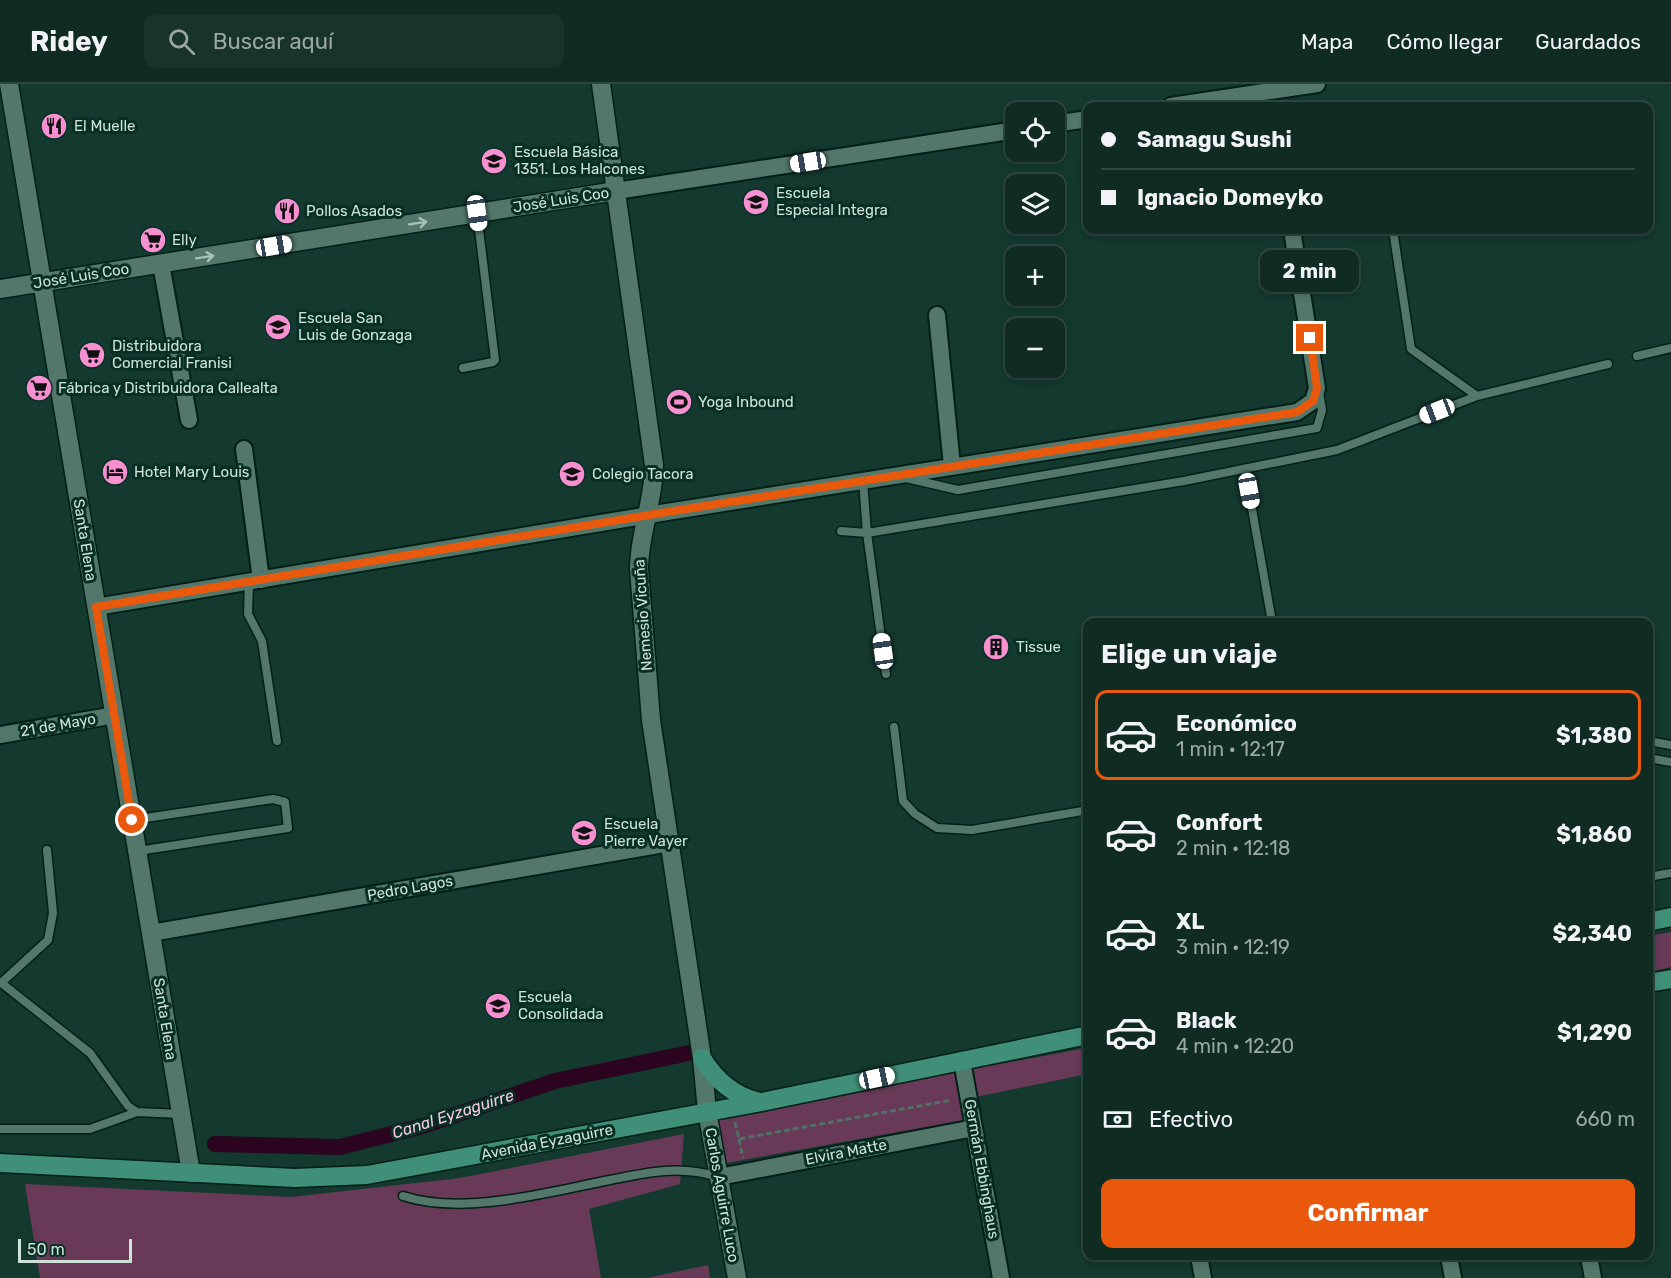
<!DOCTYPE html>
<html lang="es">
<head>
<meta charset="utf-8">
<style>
  body { margin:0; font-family:Rubik,sans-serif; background:#18332a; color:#f1f3f6; height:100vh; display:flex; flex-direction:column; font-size:22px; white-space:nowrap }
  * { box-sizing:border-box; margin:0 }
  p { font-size:20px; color:#9ba7a5 }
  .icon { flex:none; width:33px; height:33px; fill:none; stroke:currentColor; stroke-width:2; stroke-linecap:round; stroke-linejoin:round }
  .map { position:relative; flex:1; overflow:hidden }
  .details { position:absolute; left:1083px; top:534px; width:570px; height:642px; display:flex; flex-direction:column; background:#0f2b22; border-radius:12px; box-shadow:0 3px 9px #0003,0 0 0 2px #2f4740 }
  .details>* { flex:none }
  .guide { position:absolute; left:1083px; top:18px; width:570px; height:132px; border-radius:12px; box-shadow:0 3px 9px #0003,0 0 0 2px #2f4740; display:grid; align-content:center; height:132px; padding:0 18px; background:#0f2b22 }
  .fabs { position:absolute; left:1005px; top:18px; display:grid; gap:12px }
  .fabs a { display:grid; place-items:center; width:60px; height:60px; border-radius:12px; background:#0f2b22; box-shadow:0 3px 9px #0003,0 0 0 2px #2f4740; font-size:30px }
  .scale { position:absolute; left:18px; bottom:15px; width:114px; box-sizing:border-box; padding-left:6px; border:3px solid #cee2da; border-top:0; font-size:16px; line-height:21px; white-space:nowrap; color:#cee2da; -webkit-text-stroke:4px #082f24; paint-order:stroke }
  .end { position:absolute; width:27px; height:27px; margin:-14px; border:8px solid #ea580c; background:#fff; box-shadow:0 0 0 3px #fff }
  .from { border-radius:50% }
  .bubble { position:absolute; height:42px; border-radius:12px; background:#0f2b22; box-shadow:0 3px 9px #0003,0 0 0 2px #2f4740; font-size:20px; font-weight:700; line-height:42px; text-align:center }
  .car { position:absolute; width:18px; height:36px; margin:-18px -9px; border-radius:8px; box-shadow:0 0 4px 2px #0007; background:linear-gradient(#fff 24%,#345 0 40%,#fff 0 76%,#345 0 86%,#fff 0) }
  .guide b { display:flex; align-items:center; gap:21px; height:57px; font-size:22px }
  .guide b+b { border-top:2px solid #2f4740 }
  .guide i { width:15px; height:15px; background:#f1f3f6 }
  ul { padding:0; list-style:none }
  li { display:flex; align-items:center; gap:18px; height:90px; margin:0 12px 9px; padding:0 6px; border:3px solid transparent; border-radius:12px }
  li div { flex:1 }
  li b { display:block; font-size:22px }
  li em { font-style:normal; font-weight:700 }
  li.selected { border-color:#ea580c }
  li>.icon { width:54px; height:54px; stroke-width:1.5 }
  h2 { padding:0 18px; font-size:27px; line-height:72px }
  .pay { display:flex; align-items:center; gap:15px; height:66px; padding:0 18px; font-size:22px }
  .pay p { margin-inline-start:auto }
  .action { display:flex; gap:12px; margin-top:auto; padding:12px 18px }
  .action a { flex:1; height:69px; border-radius:12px; background:#ea580c; color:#fff; font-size:24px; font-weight:700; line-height:69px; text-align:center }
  header { display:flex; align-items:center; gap:36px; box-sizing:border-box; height:84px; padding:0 30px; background:#0f2b22; border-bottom:2px solid #2f4740 }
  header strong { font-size:28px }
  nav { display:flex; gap:33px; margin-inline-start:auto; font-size:21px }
  .search { width:420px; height:54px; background:#18332a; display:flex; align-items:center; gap:15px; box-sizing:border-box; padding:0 21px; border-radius:12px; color:#9ba7a5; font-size:22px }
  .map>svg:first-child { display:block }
  .green { fill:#683a57 }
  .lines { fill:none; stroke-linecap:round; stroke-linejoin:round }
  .canal { stroke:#2b041f; stroke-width:16 }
  .lane-casing { stroke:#031f17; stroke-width:11 }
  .street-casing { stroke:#031f17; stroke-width:20 }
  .secondary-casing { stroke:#031f17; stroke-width:21 }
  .primary-casing { stroke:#031f17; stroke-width:21 }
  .path { stroke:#517167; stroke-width:3; stroke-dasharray:6 3; stroke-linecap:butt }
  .lane { stroke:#53786b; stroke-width:8 }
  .street { stroke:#53786b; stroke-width:16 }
  .secondary { stroke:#53786b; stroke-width:18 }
  .primary { stroke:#408f78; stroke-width:18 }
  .oneway { stroke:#a9c2b9 }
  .route { stroke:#ea580c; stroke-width:8 }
  .labels { text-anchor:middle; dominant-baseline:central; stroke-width:6; stroke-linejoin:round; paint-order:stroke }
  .poi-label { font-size:15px; fill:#cee2da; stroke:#082f24; text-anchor:start }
  .street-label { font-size:15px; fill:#cee2da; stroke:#082f24 }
  .water-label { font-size:16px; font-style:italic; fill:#f7c9e4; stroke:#082f24 }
</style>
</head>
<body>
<header>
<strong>Ridey</strong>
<div class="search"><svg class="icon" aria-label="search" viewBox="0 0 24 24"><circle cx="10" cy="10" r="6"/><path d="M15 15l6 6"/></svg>Buscar aquí</div>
<nav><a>Mapa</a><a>Cómo llegar</a><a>Guardados</a></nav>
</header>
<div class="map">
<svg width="1671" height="1194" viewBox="0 0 1671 1194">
  <rect width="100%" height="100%" fill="#14392e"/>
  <!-- green -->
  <path class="green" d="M1671,848V883L1649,888V852Z
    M1087,964V990L961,1016L965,1036L726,1079L718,1032Z
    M684,1050L680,1100L589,1125L601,1194H40L25,1100L291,1113L460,1094Z
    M708,1181L710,1194H647Z"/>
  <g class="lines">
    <!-- canal -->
    <path class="canal" d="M215,1060L340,1063L423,1042L555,997L689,969"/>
    <defs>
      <path id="lane" d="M1393,146L1411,265L1477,312
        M1637,272L1671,264
        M463,284L493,278L495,276L477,129
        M1245,385L1272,538
        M906,394L958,406L1317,344L1322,326L1319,308
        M863,397L867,449L886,590
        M841,447L867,449L1184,397L1337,366L1477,312L1608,280
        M249,498L248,530L262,557L277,657
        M894,643L903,717L915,730L937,744L972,746L1088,726
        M1648,657L1671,661
        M1648,674L1671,678
        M132,736L273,715L285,718L288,744L138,767
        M1648,793L1671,789
        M0,898L90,969L128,1022L137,1028L181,1030
        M2,898L48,856L53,829L47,766
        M0,1045H90L137,1028
        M403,1112C464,1132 548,1108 610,1096C648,1088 681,1081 718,1093"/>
      <path id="street" d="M1171,22L1317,0
        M1054,40L1088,35
        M616,107L1016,46
        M161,180L189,336
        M937,231L952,382
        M244,365L261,496
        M96,523L667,428L1297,328L1313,317L1317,304L1292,146
        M0,651L115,631
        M151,849L670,759
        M962,977L1001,1194
        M719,1093L974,1044
        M1199,1172L1203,1194
        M1449,1172L1453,1194
        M1589,1172L1593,1194"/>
      <path id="secondary" d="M9,0L191,1089
        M601,0L654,381C654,417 639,450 639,485L651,636L702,974L707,1027L737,1194
        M0,205L616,107"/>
      <path id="primary" d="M1648,838L1671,833
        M1648,899L1671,895
        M702,974C716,996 733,1012 760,1018
        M0,1079L295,1094L367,1091L762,1018L1088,951"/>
    </defs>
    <!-- lane casing -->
    <use href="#lane" class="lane-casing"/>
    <!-- street casing -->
    <use href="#street" class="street-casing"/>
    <!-- secondary casing -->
    <use href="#secondary" class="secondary-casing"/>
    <!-- primary casing -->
    <use href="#primary" class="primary-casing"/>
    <!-- path -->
    <path class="path" d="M735,1038L739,1055L952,1016
      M739,1055L743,1074"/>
    <!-- lane -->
    <use href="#lane" class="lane"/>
    <!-- street -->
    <use href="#street" class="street"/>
    <!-- secondary -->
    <use href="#secondary" class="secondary"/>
    <!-- primary -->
    <use href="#primary" class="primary"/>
  </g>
  <!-- one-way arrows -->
  <defs><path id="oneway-shaft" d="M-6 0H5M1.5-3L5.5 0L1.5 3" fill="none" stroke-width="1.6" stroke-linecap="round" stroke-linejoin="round" transform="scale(1.5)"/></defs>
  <g class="oneway">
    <use href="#oneway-shaft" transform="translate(418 139) rotate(-9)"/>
    <use href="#oneway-shaft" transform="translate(205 173) rotate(-9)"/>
  </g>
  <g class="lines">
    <!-- route -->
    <path class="route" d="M132,736L96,523L667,428L1297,328L1313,317L1317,304L1310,254"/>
  </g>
  <!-- icons -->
  <defs>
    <symbol id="restaurant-disc" viewBox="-11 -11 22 22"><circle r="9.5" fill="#f690d0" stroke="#082f24"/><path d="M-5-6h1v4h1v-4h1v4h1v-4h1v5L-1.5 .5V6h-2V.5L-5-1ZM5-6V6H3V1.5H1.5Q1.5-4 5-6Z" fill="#111"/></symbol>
    <symbol id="school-disc" viewBox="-11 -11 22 22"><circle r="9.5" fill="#f690d0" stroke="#082f24"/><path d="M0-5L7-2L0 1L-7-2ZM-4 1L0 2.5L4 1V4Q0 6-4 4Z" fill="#111"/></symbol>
    <symbol id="supermarket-disc" viewBox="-11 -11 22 22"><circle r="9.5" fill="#f690d0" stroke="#082f24"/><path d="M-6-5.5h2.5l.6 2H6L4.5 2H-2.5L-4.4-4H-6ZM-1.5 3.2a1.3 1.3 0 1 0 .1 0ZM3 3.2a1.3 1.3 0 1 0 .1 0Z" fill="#111"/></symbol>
    <symbol id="stadium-disc" viewBox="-11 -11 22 22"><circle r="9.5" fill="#f690d0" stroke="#082f24"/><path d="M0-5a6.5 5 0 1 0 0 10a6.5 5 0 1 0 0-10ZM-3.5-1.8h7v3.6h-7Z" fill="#111"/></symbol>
    <symbol id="hotel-disc" viewBox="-11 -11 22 22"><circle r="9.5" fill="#f690d0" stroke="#082f24"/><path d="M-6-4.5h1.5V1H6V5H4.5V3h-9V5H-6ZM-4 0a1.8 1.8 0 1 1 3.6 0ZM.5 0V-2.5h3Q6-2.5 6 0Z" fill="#111"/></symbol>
    <symbol id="building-disc" viewBox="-11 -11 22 22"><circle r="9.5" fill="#f690d0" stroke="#082f24"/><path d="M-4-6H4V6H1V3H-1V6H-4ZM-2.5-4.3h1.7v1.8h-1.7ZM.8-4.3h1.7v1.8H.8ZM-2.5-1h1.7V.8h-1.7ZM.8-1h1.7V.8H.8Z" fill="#111"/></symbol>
  </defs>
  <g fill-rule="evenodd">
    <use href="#restaurant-disc" x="39" y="27" width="30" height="30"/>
    <use href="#school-disc" x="479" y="62" width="30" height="30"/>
    <use href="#school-disc" x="741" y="103" width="30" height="30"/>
    <use href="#restaurant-disc" x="272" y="112" width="30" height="30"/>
    <use href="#supermarket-disc" x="138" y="141" width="30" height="30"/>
    <use href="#school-disc" x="263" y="228" width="30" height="30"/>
    <use href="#supermarket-disc" x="77" y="256" width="30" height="30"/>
    <use href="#supermarket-disc" x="24" y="289" width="30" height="30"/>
    <use href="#stadium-disc" x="664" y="303" width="30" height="30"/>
    <use href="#hotel-disc" x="100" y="373" width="30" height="30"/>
    <use href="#school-disc" x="557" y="375" width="30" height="30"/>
    <use href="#building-disc" x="981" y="548" width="30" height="30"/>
    <use href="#school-disc" x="569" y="734" width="30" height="30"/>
    <use href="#school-disc" x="483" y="907" width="30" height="30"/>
  </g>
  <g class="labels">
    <!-- poi labels -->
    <g class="poi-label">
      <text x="74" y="42">El Muelle</text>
      <text x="514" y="68">Escuela Básica<tspan x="514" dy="17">1351. Los Halcones</tspan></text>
      <text x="776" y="109">Escuela<tspan x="776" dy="17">Especial Integra</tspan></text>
      <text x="306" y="127">Pollos Asados</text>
      <text x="172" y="156">Elly</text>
      <text x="298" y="234">Escuela San<tspan x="298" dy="17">Luis de Gonzaga</tspan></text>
      <text x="112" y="262">Distribuidora<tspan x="112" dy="17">Comercial Franisi</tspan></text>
      <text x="58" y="304">Fábrica y Distribuidora Callealta</text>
      <text x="698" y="318">Yoga Inbound</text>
      <text x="134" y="388">Hotel Mary Louis</text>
      <text x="592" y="390">Colegio Tacora</text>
      <text x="1016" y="563">Tissue</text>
      <text x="604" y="740">Escuela<tspan x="604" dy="17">Pierre Vayer</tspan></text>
      <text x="518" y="913">Escuela<tspan x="518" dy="17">Consolidada</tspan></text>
    </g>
    <!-- street labels -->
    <g class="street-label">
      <text transform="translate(561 116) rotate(-9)">José Luis Coo</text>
      <text transform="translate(81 192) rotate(-9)">José Luis Coo</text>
      <text transform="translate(85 456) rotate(81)">Santa Elena</text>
      <text transform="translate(643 531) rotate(-94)">Nemesio Vicuña</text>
      <text transform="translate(58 641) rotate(-10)">21 de Mayo</text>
      <text transform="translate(410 804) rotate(-10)">Pedro Lagos</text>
      <text transform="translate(165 935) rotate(81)">Santa Elena</text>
      <text transform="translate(547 1058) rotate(-11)">Avenida Eyzaguirre</text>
      <text transform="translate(846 1068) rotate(-11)">Elvira Matte</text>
      <text transform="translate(982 1085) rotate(80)">Germán Ebbinghaus</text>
      <text transform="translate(722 1111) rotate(80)">Carlos Aguirre Luco</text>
    </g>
    <!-- water labels -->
    <g class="water-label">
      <text transform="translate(453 1030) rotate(-18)">Canal Eyzaguirre</text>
    </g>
  </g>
</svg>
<div class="fabs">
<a><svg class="icon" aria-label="locate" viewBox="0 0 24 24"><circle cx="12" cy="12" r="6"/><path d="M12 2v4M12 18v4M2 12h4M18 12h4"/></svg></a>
<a><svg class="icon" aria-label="layers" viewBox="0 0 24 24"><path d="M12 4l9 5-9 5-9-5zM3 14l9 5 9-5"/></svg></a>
<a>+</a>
<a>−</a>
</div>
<div class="scale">50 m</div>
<i class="end from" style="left:132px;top:736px"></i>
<i class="end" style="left:1310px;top:254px"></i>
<div class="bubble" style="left:1260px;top:166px;width:99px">2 min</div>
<i class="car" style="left:808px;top:78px;rotate:261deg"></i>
<i class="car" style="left:477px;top:129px;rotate:172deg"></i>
<i class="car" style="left:274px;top:162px;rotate:81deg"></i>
<i class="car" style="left:1437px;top:327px;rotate:249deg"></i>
<i class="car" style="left:1249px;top:407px;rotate:170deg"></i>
<i class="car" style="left:883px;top:567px;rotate:352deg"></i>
<i class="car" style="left:877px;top:994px;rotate:78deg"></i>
<div class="guide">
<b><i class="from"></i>Samagu Sushi</b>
<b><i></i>Ignacio Domeyko</b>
</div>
<section class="details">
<h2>Elige un viaje</h2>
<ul>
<li class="selected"><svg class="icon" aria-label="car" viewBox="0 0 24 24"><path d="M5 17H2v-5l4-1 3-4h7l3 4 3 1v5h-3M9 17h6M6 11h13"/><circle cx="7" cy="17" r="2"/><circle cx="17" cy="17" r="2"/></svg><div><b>Económico</b><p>1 min · 12:17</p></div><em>$1,380</em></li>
<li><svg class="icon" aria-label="car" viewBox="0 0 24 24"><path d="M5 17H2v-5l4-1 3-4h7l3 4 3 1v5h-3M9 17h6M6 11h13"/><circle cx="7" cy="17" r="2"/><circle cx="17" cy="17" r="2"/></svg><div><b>Confort</b><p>2 min · 12:18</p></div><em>$1,860</em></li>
<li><svg class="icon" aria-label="car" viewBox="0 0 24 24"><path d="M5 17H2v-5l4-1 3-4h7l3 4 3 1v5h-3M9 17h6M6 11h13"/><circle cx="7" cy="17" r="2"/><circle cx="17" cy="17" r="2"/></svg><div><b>XL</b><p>3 min · 12:19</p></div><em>$2,340</em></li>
<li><svg class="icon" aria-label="car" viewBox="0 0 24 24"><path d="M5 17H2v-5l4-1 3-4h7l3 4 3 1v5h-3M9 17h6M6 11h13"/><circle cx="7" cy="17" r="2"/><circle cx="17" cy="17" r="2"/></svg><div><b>Black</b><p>4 min · 12:20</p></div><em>$1,290</em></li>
</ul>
<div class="pay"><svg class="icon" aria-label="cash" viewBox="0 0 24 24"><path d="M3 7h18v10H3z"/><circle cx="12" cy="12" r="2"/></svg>Efectivo<p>660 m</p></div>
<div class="action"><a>Confirmar</a></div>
</section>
</div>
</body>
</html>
